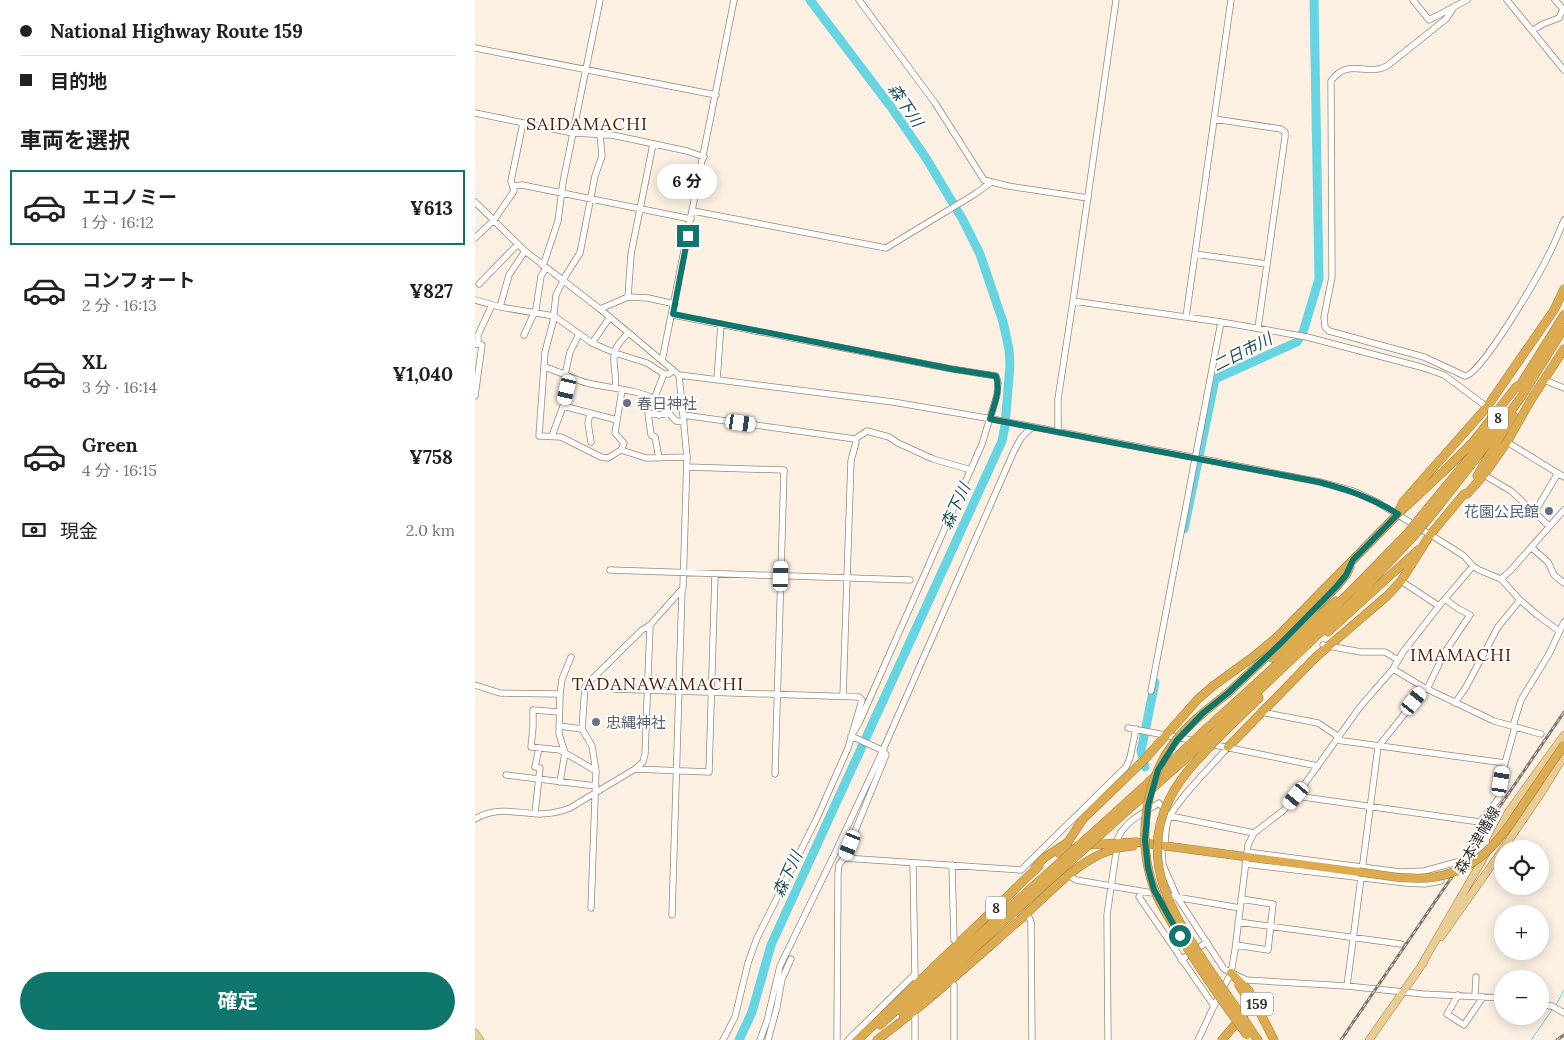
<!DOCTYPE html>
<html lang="ja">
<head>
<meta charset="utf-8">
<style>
  body { margin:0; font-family:Lora,"Noto Sans JP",serif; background:#f6f6f6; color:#202124; height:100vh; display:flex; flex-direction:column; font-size:19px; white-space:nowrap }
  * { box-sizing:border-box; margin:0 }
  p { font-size:16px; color:#757577 }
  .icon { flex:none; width:28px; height:28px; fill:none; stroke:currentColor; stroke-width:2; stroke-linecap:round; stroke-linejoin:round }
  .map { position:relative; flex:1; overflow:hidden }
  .panel { display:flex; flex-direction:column; background:#fff; width:475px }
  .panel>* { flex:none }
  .hud { display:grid; align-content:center; height:110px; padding:0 20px; background:#fff }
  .buttons { position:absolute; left:1019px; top:840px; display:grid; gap:10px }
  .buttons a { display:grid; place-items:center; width:55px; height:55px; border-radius:50%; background:#fff; box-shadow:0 2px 12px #0003; font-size:25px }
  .end { position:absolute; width:22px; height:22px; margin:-11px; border:6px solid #0f766e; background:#fff; box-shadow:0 0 0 2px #fff }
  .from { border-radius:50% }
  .bubble { position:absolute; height:35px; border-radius:18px; background:#fff; box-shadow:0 2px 12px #0003; font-size:16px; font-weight:700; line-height:35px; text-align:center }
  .car { position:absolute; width:15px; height:30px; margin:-15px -8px; border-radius:6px; box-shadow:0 0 4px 1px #0007; background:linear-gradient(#fff 24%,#345 0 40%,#fff 0 76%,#345 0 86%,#fff 0) }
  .hud b { display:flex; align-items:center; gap:18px; height:48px; font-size:19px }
  .hud b+b { border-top:1px solid #e0e0e0 }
  .hud i { width:12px; height:12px; background:#202124 }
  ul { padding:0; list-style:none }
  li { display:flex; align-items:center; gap:15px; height:75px; margin:0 10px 8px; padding:0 10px; border:2px solid transparent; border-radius:0px }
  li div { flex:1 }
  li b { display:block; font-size:19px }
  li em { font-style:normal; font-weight:700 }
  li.current { border-color:#0f766e }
  li>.icon { width:45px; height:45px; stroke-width:1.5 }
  h2 { padding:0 20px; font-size:22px; line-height:60px }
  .pay { display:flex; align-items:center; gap:12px; height:55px; padding:0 20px; font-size:19px }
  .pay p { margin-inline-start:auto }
  .primary-button { display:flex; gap:10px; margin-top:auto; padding:10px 20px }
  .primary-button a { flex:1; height:58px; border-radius:30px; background:#0f766e; color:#fff; font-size:20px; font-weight:700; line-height:58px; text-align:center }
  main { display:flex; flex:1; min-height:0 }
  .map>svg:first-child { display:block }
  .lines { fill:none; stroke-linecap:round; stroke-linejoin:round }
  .stream { stroke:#67d4e1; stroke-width:1 }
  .river { stroke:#67d4e1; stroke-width:9 }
  .minor-casing { stroke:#9b8876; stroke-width:7 }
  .major-casing { stroke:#a38042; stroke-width:8 }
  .highway-casing { stroke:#a38042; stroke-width:9 }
  .minor { stroke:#fff; stroke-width:5.5 }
  .major { stroke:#eacc95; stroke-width:7 }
  .highway { stroke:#dcaa4f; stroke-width:8 }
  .rail-casing { stroke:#7c7269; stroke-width:3 }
  .rail { stroke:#fff; stroke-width:1; stroke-dasharray:4; stroke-linecap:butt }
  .highway-bridge-casing { stroke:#a38042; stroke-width:9; stroke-linecap:butt }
  .highway-bridge { stroke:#dcaa4f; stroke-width:8 }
  .route { stroke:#0f766e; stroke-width:6 }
  .worship-dot { fill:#6b7280; stroke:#fff; stroke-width:2 }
  .service-dot { fill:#5c6f8a; stroke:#fff; stroke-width:2 }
  .labels { text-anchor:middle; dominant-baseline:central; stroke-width:4; stroke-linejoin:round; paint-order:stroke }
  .shield { fill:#fff; stroke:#75706a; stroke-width:1 }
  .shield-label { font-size:14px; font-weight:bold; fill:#3a322a }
  .worship-label { font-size:15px; fill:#5b616d; stroke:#fff; text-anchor:start }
  .service-label { font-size:15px; fill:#4e5e75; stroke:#fff; text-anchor:end }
  .street-label { font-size:15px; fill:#3a322a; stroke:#fff }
  .water-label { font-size:16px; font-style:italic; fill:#1e4f54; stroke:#fff }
  .quarter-label { font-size:18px; letter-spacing:1px; fill:#591901; stroke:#fff }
</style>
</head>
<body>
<main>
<section class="panel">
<div class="hud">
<b><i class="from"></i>National Highway Route 159</b>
<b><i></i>目的地</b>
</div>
<h2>車両を選択</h2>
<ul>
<li class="current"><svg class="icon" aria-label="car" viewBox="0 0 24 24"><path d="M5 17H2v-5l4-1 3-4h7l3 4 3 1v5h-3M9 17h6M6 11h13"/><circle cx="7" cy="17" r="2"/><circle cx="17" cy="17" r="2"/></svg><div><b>エコノミー</b><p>1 分 · 16:12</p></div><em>¥613</em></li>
<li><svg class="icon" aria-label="car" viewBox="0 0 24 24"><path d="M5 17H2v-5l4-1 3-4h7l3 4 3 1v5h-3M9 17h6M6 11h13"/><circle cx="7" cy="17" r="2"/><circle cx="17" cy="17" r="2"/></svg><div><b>コンフォート</b><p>2 分 · 16:13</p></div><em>¥827</em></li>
<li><svg class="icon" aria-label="car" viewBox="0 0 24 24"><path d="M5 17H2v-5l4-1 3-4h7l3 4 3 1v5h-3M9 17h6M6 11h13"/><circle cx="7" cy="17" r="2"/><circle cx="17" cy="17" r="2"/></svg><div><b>XL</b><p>3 分 · 16:14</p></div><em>¥1,040</em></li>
<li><svg class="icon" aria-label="car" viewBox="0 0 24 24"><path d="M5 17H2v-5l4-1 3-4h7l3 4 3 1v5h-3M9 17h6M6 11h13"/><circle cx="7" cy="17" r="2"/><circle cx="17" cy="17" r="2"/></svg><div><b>Green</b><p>4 分 · 16:15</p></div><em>¥758</em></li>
</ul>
<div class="pay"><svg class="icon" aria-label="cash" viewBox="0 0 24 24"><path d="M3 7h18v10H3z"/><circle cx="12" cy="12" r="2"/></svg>現金<p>2.0 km</p></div>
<div class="primary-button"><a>確定</a></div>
</section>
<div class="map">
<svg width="1089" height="1040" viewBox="0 0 1089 1040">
  <rect width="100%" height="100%" fill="#fcf0e3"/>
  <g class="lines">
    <!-- stream -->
    <path class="stream" d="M1081,1005L1089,990
      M1056,1040L1077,1010"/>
    <!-- river -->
    <path class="river" d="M709,529L740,379L822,342L828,332L844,279L839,0
      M670,767L666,751L680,682
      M264,1040L277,1012L296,945L527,441L530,426L533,389L535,365L534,349L528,322L505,254L488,220L451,158L416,107L335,0"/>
    <defs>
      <path id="minor" d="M384,0L460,103L509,180L533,186L613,198
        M938,0L954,20L992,0
        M1032,0L1089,70
        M1080,0L1089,10
        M980,6L971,19L912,66C892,77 873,57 856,81L857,277L849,317L850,327L854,331L949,357L990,376C1006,375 1064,275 1073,256C1079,245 1084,232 1089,220
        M1058,30L1068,24L1084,18L1088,9
        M0,48L241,95
        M0,113L98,133L137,135L212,151L229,157
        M739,119L806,129L810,132V137L783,328
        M125,135L127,156L120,176L105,253L91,275L81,295L78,322L70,352L64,436L86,437L126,457L133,458L146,450
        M39,186L47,185L216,219
        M0,202L50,251L125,309L204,375L418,402L517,419L727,459L845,482L878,491L902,502L972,545L989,556L998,566L1004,570L1026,579L1045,600L1061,614L1084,631
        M218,211L411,248L500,194L515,183
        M0,238L19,220L39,191L36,181L48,123
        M720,254L792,264
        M68,266L83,221L88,182L125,0
        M4,284L43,244
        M153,297L156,254L178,144
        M0,300L25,307L79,316L117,343L140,353L172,363L189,374H194L198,370
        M598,301L746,322L832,337L946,367L969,375L1012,407
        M25,307L34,275L50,251
        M125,309L153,297L173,298L200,304
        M198,315L477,369L521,376L523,382L522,395L507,444L384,723L376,736
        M711,317L756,0
        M49,335L61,309L66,276L71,268
        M117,343L135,317
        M0,344L7,345L0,396
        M3,344V335L17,305
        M187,361L259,0
        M69,367C84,371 97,379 112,383C132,388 162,389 179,399C188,404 194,414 201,421L209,422
        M90,375L95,352L104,334
        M242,380L246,324
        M1069,380L1089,388
        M140,388C143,374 134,358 143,345C145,341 150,337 153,333
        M147,390L140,433L149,443L146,450L171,458L212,457
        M179,399L189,374
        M88,406L142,420
        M115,413L113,423L116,442
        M208,415L380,439L392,431L414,437L423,443L458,459L496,470
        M583,432V399L598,301L641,0
        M77,436L90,401L95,378
        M1032,442L1089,477
        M184,458L180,437L176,435L173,413L184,415L194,413
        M212,467L309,470L300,774
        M1009,475L1036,491L1074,526
        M1058,512L1061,510L1083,473
        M1057,548L1073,562L1079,575L1089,583
        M135,570L435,580
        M1026,579L1036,570L1089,510
        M926,581L964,606
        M848,645L886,652H910L923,660
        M918,669L950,688L1019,721L1066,734
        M0,685L25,693L85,694
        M139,689L384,697L387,700L373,748L342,818L282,938L273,963L260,1017L248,1040
        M952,689L970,652L995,615L982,608L970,599
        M676,691L746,322
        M368,696L376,461L381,442L380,439
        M980,703L991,687L1023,627L1045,600
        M786,711L791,713L843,723L864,737
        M84,712L58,710V727L56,747L85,750L121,771
        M84,726L107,729
        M1038,726L1046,700L1074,654L1089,622
        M653,728L721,741
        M861,740L1030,763
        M735,744L843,766
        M160,769L234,772L240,574
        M31,775L121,786
        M85,782L90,753L84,734L85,694L87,679L96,657
        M821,796L1005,822L1024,798L1030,763L1040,727
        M60,813L65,768L60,767L64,748
        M0,819C21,806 41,813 64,814C75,814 85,812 95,808L160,769L168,762L170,754L175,625L208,588L212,457L204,375
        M643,838C650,821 670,812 684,803L695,816L779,833
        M690,847C690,837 690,825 695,816C707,794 736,767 753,747
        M687,852L688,865L702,897L749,969L771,980L872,986L948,994L1028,998
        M772,852L925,872L949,871L982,862
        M369,858L546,870L651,767L655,758L661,729
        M438,863L440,978L443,981
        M770,864L931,883L950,884L966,881
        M477,865L479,940
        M593,875L601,880L765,908
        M666,892L664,897L739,1006
        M116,908L121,771L117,746L107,729L110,686L167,630L175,625
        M552,913L556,922L557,1040
        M197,915L207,590
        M763,922L926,944
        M761,945L793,950L798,904L766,899
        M706,960L732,942
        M479,985V1040
        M872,986L903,747L950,688
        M983,995L972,1014L989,1025L1008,997
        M1000,996L1001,977
        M1065,1005L1077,1006L1089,1013
        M436,1014L440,1015V1040
        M285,1040L292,1021L305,966L360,853L408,750L539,451L546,438L557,427
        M293,1040L302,1007L307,979L316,959
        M362,1040L363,873L364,865L369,858L411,755L409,751L376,736
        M373,1040L440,974
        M633,1040L632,915L641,853
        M723,1040L739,1006L756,973L760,950L773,845L779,833L809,810L821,796L885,707L918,669L928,652L964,606L998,566"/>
      <path id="major" d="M1018,841L1034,811L1089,735
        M1028,849L1067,792L1089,756
        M966,937L1028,849
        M947,964L1012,852
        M0,1033L5,1040
        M894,1040L949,962"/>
      <path id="highway" d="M1044,387L1089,315
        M1002,476L1038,415
        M923,513L928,502L1012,407L1079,310L1089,289
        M948,514L995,457L1019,423
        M955,517L1003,456L1047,396L1089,328
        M853,632L943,550
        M797,658L861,601
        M753,693L805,644L861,587L871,575L875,567
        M731,729L818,650L931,535
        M740,732L874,605L937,538
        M746,735L784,698
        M753,747L841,657L912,596L926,581L955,535L989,494H992L1009,475L1032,442L1056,400L1089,349
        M631,821L708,751
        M635,826L717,753
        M584,853L612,845L661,842L884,872
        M560,868L569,858L593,842L608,819L670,759L723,699L738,686L778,657L803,636L923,514L969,471L997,443L1041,387L1046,384
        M756,973L774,991L799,1040
        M428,1014L528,922
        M405,1025L524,917
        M778,1033L783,1040
        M383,1040L564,866
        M402,1040C453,1002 500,959 548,917C570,897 591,873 618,858C630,851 644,847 658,846
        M747,1040L771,1012V996L764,985"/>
    </defs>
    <!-- minor casing -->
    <use href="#minor" class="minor-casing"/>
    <!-- major casing -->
    <use href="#major" class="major-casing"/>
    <!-- highway casing -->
    <use href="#highway" class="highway-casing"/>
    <!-- minor -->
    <use href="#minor" class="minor"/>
    <!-- major -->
    <use href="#major" class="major"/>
    <!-- highway -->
    <use href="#highway" class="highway"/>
    <defs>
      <path id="rail" d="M866,1040L1089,712
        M1082,1040L1089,1035"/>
    </defs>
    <!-- rail casing -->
    <use href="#rail" class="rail-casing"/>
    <!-- rail -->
    <use href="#rail" class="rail"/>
    <defs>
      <path id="highway-bridge" d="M931,535L948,514
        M937,538L955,517
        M753,693C735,707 717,721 702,739C669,778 661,843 680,891C685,905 694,918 702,931C723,967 747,1001 772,1035
        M746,735C727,755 706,775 694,800C663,862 699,916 732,966C747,988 763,1010 778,1033
        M708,751L731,729
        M717,753L740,732
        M884,872C908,875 935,881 960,877C1006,869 1026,838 1050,802C1063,783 1076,764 1089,745
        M524,917L631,821
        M528,922L635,826"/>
    </defs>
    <!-- highway-bridge casing -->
    <use href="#highway-bridge" class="highway-bridge-casing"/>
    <!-- highway-bridge -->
    <use href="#highway-bridge" class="highway-bridge"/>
  </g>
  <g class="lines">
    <!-- route -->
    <path class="route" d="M213,236L198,314L477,369L521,376C526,390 519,405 515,419L844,482C874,490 897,498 923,514L878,560L871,575L861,587L805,644L753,693L728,713L702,740L683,770L673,806L670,840L673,868L679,890L705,936"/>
  </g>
  <!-- markers -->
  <g class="worship-dot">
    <circle cx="152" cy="403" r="5"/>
    <circle cx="121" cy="722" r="5"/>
  </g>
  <circle class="service-dot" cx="1074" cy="511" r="5"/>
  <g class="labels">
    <!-- shield labels -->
    <g class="shield">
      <rect x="1013" y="406.5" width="20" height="23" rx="4"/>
      <rect x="511" y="896.5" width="20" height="23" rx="4"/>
      <rect x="766" y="992.5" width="32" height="23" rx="4"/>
    </g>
    <g class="shield-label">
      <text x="1023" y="418">8</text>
      <text x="521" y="908">8</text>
      <text x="782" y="1004">159</text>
    </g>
    <!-- worship labels -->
    <g class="worship-label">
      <text x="162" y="403">春日神社</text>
      <text x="131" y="722">忠縄神社</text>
    </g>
    <!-- service labels -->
    <g class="service-label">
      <text x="1064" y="511">花園公民館</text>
    </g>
    <!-- street labels -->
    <g class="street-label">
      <text transform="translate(1002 840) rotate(-60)">森本津幡線</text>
    </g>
    <!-- water labels -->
    <g class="water-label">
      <text transform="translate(431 105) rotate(56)">森下川</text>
      <text transform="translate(767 352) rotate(-27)">二日市川</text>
      <text transform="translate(480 506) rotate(-65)">森下川</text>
      <text transform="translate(312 874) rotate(-65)">森下川</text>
    </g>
    <!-- quarter labels -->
    <g class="quarter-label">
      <text x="112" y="123">SAIDAMACHI</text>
      <text x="986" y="654">IMAMACHI</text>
      <text x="183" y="683">TADANAWAMACHI</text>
    </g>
  </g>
</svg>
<div class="buttons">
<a><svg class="icon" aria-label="locate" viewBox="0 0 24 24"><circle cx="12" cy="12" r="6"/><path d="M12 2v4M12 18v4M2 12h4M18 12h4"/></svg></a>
<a>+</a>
<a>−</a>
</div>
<i class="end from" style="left:705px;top:936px"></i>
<i class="end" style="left:213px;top:236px"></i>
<div class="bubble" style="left:182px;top:164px;width:60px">6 分</div>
<i class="car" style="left:92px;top:390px;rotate:193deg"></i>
<i class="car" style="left:266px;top:423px;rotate:98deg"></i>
<i class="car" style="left:306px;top:576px;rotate:2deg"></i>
<i class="car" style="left:939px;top:701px;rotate:39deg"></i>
<i class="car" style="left:1026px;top:781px;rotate:10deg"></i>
<i class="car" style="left:821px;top:796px;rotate:220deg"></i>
<i class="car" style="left:375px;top:845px;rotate:202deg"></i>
</div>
</main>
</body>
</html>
